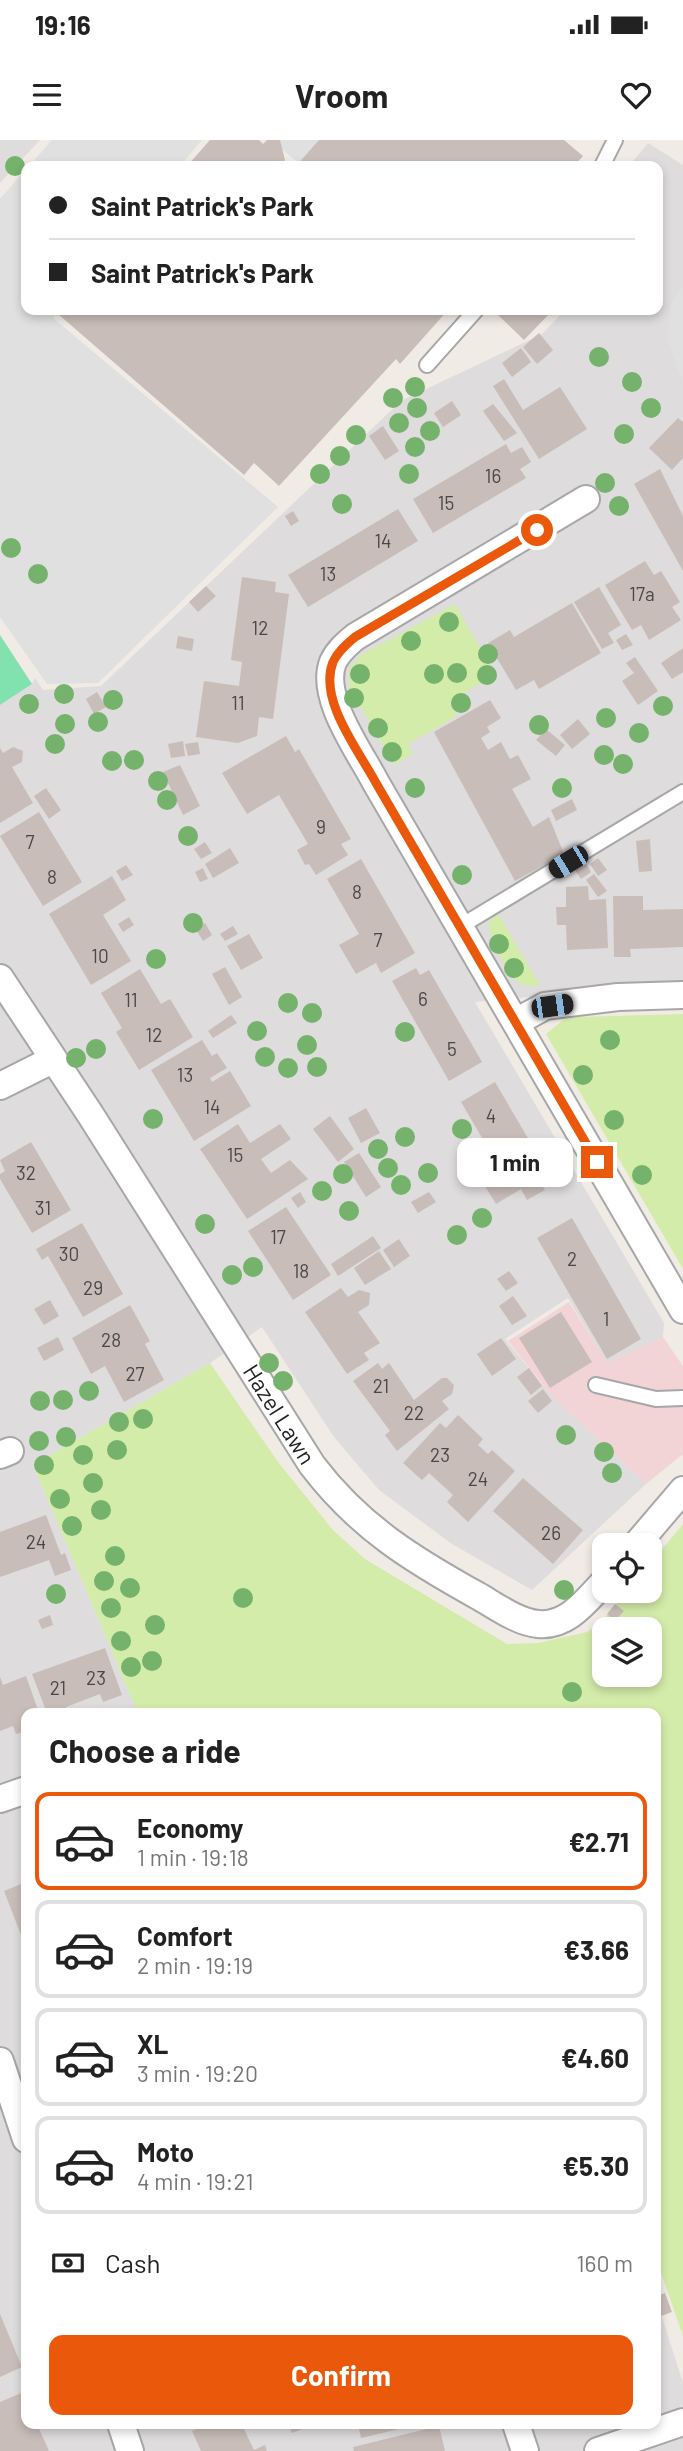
<!DOCTYPE html>
<html lang="en">
<head>
<meta charset="utf-8">
<style>
  body { margin:0; font-family:Barlow,sans-serif; background:#f6f6f6; color:#222; height:100vh; display:flex; flex-direction:column; font-size:26px; white-space:nowrap }
  * { box-sizing:border-box; margin:0 }
  p { font-size:23px; color:#767676 }
  .icon { flex:none; width:38px; height:38px; fill:none; stroke:currentColor; stroke-width:2; stroke-linecap:round; stroke-linejoin:round }
  .map { position:relative; flex:1; overflow:hidden }
  .panel { position:absolute; left:21px; top:1568px; width:640px; height:721px; display:flex; flex-direction:column; background:#fff; border-radius:14px; box-shadow:0 4px 10px #0003 }
  .panel>* { flex:none }
  .hud { position:absolute; left:21px; top:21px; width:642px; height:154px; border-radius:14px; box-shadow:0 4px 10px #0003; display:grid; align-content:center; height:154px; padding:0 28px; background:#fff }
  .fabs { position:absolute; left:592px; top:1393px; display:grid; gap:14px }
  .fabs a { display:grid; place-items:center; width:70px; height:70px; border-radius:14px; background:#fff; box-shadow:0 4px 10px #0003; font-size:35px }
  .end { position:absolute; width:32px; height:32px; margin:-16px; border:9px solid #ea580c; background:#fff; box-shadow:0 0 0 4px #fff }
  .from { border-radius:50% }
  .bubble { position:absolute; height:49px; border-radius:14px; background:#fff; box-shadow:0 4px 10px #0003; font-size:23px; font-weight:700; line-height:49px; text-align:center }
  .car { position:absolute; width:21px; height:42px; margin:-21px -10px; border-radius:9px; box-shadow:0 0 5px 2px #0007; background:linear-gradient(#222 24%,#8ab4d8 0 40%,#222 0 76%,#8ab4d8 0 86%,#222 0) }
  .hud b { display:flex; align-items:center; gap:24px; height:66px; font-size:26px }
  .hud b+b { border-top:2px solid #e0e0e0 }
  .hud i { width:18px; height:18px; background:#222 }
  ul { padding:0; list-style:none }
  li { display:flex; align-items:center; gap:21px; height:98px; margin:0 14px 10px; padding:0 14px; border:4px solid #e0e0e0; border-radius:14px }
  li div { flex:1 }
  li b { display:block; font-size:26px }
  li em { font-style:normal; font-weight:700 }
  li.on { border-color:#ea580c }
  li>.icon { width:63px; height:63px; stroke-width:1.5 }
  h2 { padding:0 28px; font-size:32px; line-height:84px }
  .pay { display:flex; align-items:center; gap:18px; height:77px; padding:0 28px; font-size:26px }
  .pay p { margin-inline-start:auto }
  .cta { display:flex; gap:14px; margin-top:auto; padding:14px 28px }
  .cta a { flex:1; height:80px; border-radius:14px; background:#ea580c; color:#fff; font-size:28px; font-weight:700; line-height:80px; text-align:center }
  .status { display:flex; justify-content:space-between; align-items:center; height:49px; padding:0 35px; background:#fff; direction:ltr }
  .status svg { height:19px; fill:currentColor }
  header { display:flex; justify-content:space-between; align-items:center; height:91px; padding:0 28px; background:#fff; font-size:32px; font-weight:700 }
  .map>svg:first-child { display:block }
  .residential { fill:#dedcdd }
  .commercial { fill:#f2d4d7 }
  .grass { fill:#d4ecaa; fill-rule:evenodd }
  .pitch { fill:#81e2af }
  .parking { fill:#e0e0e0 }
  .building { fill:#c9bdb9 }
  .lines { fill:none; stroke-linecap:round; stroke-linejoin:round }
  .service-casing { stroke:#a7a7a7; stroke-width:18 }
  .minor-casing { stroke:#a7a7a7; stroke-width:30 }
  .service { stroke:#fff; stroke-width:14 }
  .minor { stroke:#fff; stroke-width:26 }
  .tree { fill:#75b26c }
  .route { stroke:#ea580c; stroke-width:9 }
  .labels { text-anchor:middle; dominant-baseline:central; stroke-width:6; stroke-linejoin:round; paint-order:stroke }
  .number-label { font-size:19px; fill:#4a4746 }
  .street-label { font-size:23px; fill:#202020; stroke:#fff }
</style>
</head>
<body>
<div class="status"><b>19:16</b><svg viewBox="0 0 49 12"><path d="M0 12V9h3v3zM5 12V6h3v6zM10 12V3h3v9zM15 12V0h3v12zM26 1h20v11H26zM47 4h2v5h-2z"/></svg></div>
<header><svg class="icon" aria-label="menu" viewBox="0 0 24 24"><path d="M4 6h16M4 12h16M4 18h16"/></svg>Vroom<svg class="icon" aria-label="heart" viewBox="0 0 24 24"><path d="M12 20l-8-8c-3-5 5-10 8-4 3-6 11-1 8 4z"/></svg></header>
<div class="map">
<svg width="683" height="2311" viewBox="0 0 683 2311">
  <rect width="100%" height="100%" fill="#f1ebe6"/>
  <!-- residential -->
  <path class="residential" d="M0,0H40L0,43Z
    M648,3L683,25V843L475,862L664,1183L663,1197L607,1224L568,1158L505,1199L552,1256L646,1344L532,1450L452,1404L379,1350L334,1297L262,1187L210,1223L33,1325L138,1573H26V2284H656V2158L683,2243V2311H0V565L32,544L35,538L43,550L101,546L401,261L542,194L565,170H658V26H629Z"/>
  <!-- commercial -->
  <path class="commercial" d="M569,1162L607,1223L663,1197L683,1226V1314L646,1344L552,1256L508,1201Z"/>
  <!-- grass -->
  <path class="grass" d="M455,464L495,534L450,562L457,576L408,604L412,614L394,625L349,546V529L361,515Z
    M498,774L540,845C533,846 523,847 518,842C507,834 486,793 489,781Z
    M683,874V1129L546,894L563,880L575,877Z
    M210,1223L278,1322L333,1390L365,1419L507,1504L538,1503L587,1492L601,1482L627,1451H649V1425L683,1384V2196L656,2118V1573H138L33,1325ZM604,1489H649V1535H604Z"/>
  <!-- pitch -->
  <path class="pitch" d="M0,495L32,544L0,565Z"/>
  <!-- parking -->
  <path class="parking" d="M52,0H202L180,26H29Z
    M271,0H340L318,26H302Z
    M26,29V170H59L53,178L278,367L98,543L47,544L0,477V59Z
    M683,147V246L667,197L671,163Z"/>
  <!-- building -->
  <path class="building" d="M210,0H259L263,4L267,0H280L285,20L282,26H187Z
    M319,0H564L583,16L574,26H296Z
    M62,170H448L400,224L396,219L279,346L254,323L244,335L58,174Z
    M503,170H553L524,200L498,175Z
    M539,193L553,210L537,224L523,207Z
    M521,208L531,222L512,237L502,223Z
    M504,239L523,270L560,247L587,289L539,319L493,246Z
    M452,261L461,275L443,287L434,273Z
    M493,264L517,293L504,301L483,271Z
    M678,278L683,282V318L672,330L649,308Z
    M383,286L399,311L385,320L369,296Z
    M506,304L511,313L522,307L531,322L520,329L526,338L433,393L413,359Z
    M660,329L683,376V431L634,344Z
    M398,369L418,401L308,467L288,435Z
    M293,371L299,381L291,386L285,376Z
    M645,421L654,435L661,431L680,462L672,467L681,480L649,500L641,485L632,490L605,445Z
    M242,437L276,442L275,452L289,454L273,579L259,577L257,596L238,603L196,597L204,541L239,546L242,522L231,520Z
    M206,446L216,456L198,472L189,462Z
    M599,447L621,485L608,493L614,503L602,509L574,462Z
    M572,463L601,513L539,549L534,540L516,550L488,503L510,490L514,497Z
    M626,494L633,505L622,510L616,500Z
    M178,496L194,499L192,511L176,508Z
    M683,508V532L672,539L661,523Z
    M635,517L658,551L638,565L622,541L634,533L626,523Z
    M97,552L106,567L94,574L86,559Z
    M490,560L501,578L487,587L490,592L481,598L488,610L501,602L510,619L518,615L531,639L512,649L533,687L549,677L564,714L515,741L434,592Z
    M578,579L590,594L572,609L560,595Z
    M546,589L565,605L556,616L536,600Z
    M286,596L295,612L299,609L351,699L341,704L348,715L316,735L309,724L305,725L297,710L308,704L279,655L247,674L222,633Z
    M183,601L185,616L171,618L168,604Z
    M198,602L200,614L188,616L185,604Z
    M13,607L23,611L22,622L12,627L33,663L0,683V608L3,613Z
    M180,625L200,666L183,675L163,632Z
    M46,648L61,670L49,679L34,656Z
    M572,659L577,670L556,681L551,670Z
    M39,672L82,742L43,766L0,696Z
    M650,699L652,731L639,732L636,701Z
    M205,702L212,713L201,719L194,709Z
    M230,708L239,723L213,738L205,724Z
    M598,718L607,730L598,736L590,724Z
    M361,719L415,813L381,833L376,823L356,834L339,805L359,794L327,739Z
    M586,724L591,732L581,739L575,730Z
    M126,725L133,735L122,741L116,731Z
    M203,728L208,739L200,742L195,732Z
    M594,734L607,751L598,757L586,740Z
    M112,736L126,760L103,775L131,821L91,845L49,774Z
    M588,746L589,760L606,759L608,808L567,810L566,785H557L556,767H566V747Z
    M613,756H643V770L683,769V807L630,809L631,817H614Z
    M129,777L134,785L123,792L118,784Z
    M205,783L212,795L203,801L195,788Z
    M233,786L238,794L225,801L220,794Z
    M249,794L263,818L241,830L227,806Z
    M225,827L242,857L229,865L212,834Z
    M416,828L420,835L429,830L482,922L449,941L392,841Z
    M140,829L161,864L170,859L193,897L139,930L116,892L122,888L101,853Z
    M231,875L237,883L213,898L208,891Z
    M202,900L212,916L217,913L227,928L210,938L212,942L230,931L251,966L194,1001L151,930Z
    M495,942L549,1034L539,1039L545,1050L527,1060L521,1049L496,1064L482,1041L501,1030L461,962Z
    M366,968L380,993L361,1003L348,978Z
    M330,976L354,1009L338,1022L313,989Z
    M238,984L250,1003L280,984L291,999L261,1019L271,1033L290,1020L308,1039L247,1079L200,1009Z
    M31,1002L71,1070L32,1093L0,1039V1034L5,1031L0,1020Z
    M359,1013L381,1047L366,1057L344,1022Z
    M300,1052L306,1062L298,1068L291,1058Z
    M429,1052L436,1062L418,1073L411,1062Z
    M286,1067L331,1135L293,1160L248,1091Z
    M572,1078L641,1199L607,1219L537,1098Z
    M82,1083L123,1154L83,1177L48,1116L42,1120L36,1109Z
    M373,1096L381,1108L338,1136L331,1124Z
    M399,1099L410,1116L394,1127L383,1110Z
    M379,1111L391,1129L365,1145L354,1128Z
    M509,1131L518,1143L506,1151L497,1139Z
    M341,1148L348,1157L359,1150L370,1153L369,1165L358,1172L380,1203L364,1213L369,1220L347,1234L305,1172Z
    M513,1156L527,1176L512,1185L499,1166Z
    M50,1160L59,1176L44,1185L34,1169Z
    M130,1165L150,1201L145,1204L164,1240L124,1262L105,1226L91,1234L72,1198Z
    M561,1172L592,1222L550,1248L519,1198Z
    M58,1197L64,1210L44,1221L37,1208Z
    M501,1198L516,1219L492,1236L477,1214Z
    M378,1223L382,1229L389,1223L414,1260L442,1238H447L454,1245L452,1254L442,1261L449,1269L397,1311L385,1295L390,1291L353,1241Z
    M529,1228L542,1246L531,1255L517,1237Z
    M543,1249L552,1261L538,1273L528,1261Z
    M458,1275L483,1299L478,1305L488,1314L492,1310L515,1331L468,1382L447,1362L453,1355L429,1333L422,1340L403,1323L440,1283L446,1288Z
    M523,1338L583,1390L553,1424L493,1371Z
    M46,1375L61,1415L65,1413L71,1430L55,1436L49,1420L0,1437V1392Z
    M615,1464L624,1471L615,1481L607,1474Z
    M50,1475L53,1485L42,1489L38,1480Z
    M105,1508L122,1555L103,1562L100,1554L66,1567L67,1573H47L32,1534Z
    M26,1536L39,1573H26V1591L16,1594L13,1586L0,1591V1537L3,1545Z
    M26,1742V1801L23,1800L4,1751Z
    M665,2153L672,2172L656,2178V2156Z
    M0,2174L22,2227L0,2237Z
    M24,2252L26,2284H37L49,2311H0V2262Z
    M208,2284H249L243,2287L254,2310L265,2305L267,2311H201L192,2291Z
    M288,2284H310L311,2286L292,2293Z
    M358,2284H416V2285L361,2298Z
    M439,2286L445,2311H354L353,2307Z"/>
  <g class="lines">
    <defs>
      <path id="service" d="M602,26L615,0
        M427,225L476,170
        M461,786L683,652
        M596,1245L656,1259L683,1258"/>
      <g id="minor">
        <path d="M586,359L355,497C347,504 338,511 333,522C319,557 360,612 376,643L683,1170"/>
        <path id="s1" d="M0,838L90,974L312,1325C359,1387 413,1420 480,1457C497,1467 518,1482 538,1484C567,1487 586,1461 604,1442"/>
        <path d="M516,882L545,866L618,857L683,855"/>
        <path d="M0,946L52,920"/>
        <path d="M0,1315L10,1311"/>
        <path d="M636,1405L683,1350"/>
        <path d="M0,1659L26,1650"/>
        <path d="M0,1921L26,1999"/>
        <path d="M121,2284L130,2311"/>
        <path d="M516,2284L525,2311"/>
        <path d="M598,2311L683,2282"/>
      </g>
    </defs>
    <!-- service casing -->
    <use href="#service" class="service-casing"/>
    <!-- minor casing -->
    <use href="#minor" class="minor-casing"/>
    <!-- service -->
    <use href="#service" class="service"/>
    <!-- minor -->
    <use href="#minor" class="minor"/>
  </g>
  <!-- trees -->
  <g class="tree">
    <circle cx="15" cy="26" r="10"/>
    <circle cx="599" cy="217" r="10"/>
    <circle cx="632" cy="242" r="10"/>
    <circle cx="415" cy="247" r="10"/>
    <circle cx="393" cy="258" r="10"/>
    <circle cx="417" cy="268" r="10"/>
    <circle cx="651" cy="268" r="10"/>
    <circle cx="399" cy="283" r="10"/>
    <circle cx="430" cy="291" r="10"/>
    <circle cx="624" cy="294" r="10"/>
    <circle cx="356" cy="295" r="10"/>
    <circle cx="415" cy="307" r="10"/>
    <circle cx="340" cy="316" r="10"/>
    <circle cx="320" cy="334" r="10"/>
    <circle cx="409" cy="334" r="10"/>
    <circle cx="605" cy="343" r="10"/>
    <circle cx="342" cy="364" r="10"/>
    <circle cx="619" cy="366" r="10"/>
    <circle cx="11" cy="408" r="10"/>
    <circle cx="38" cy="434" r="10"/>
    <circle cx="449" cy="482" r="10"/>
    <circle cx="411" cy="501" r="10"/>
    <circle cx="488" cy="514" r="10"/>
    <circle cx="457" cy="533" r="10"/>
    <circle cx="360" cy="534" r="10"/>
    <circle cx="434" cy="534" r="10"/>
    <circle cx="487" cy="535" r="10"/>
    <circle cx="64" cy="554" r="10"/>
    <circle cx="354" cy="558" r="10"/>
    <circle cx="113" cy="560" r="10"/>
    <circle cx="461" cy="563" r="10"/>
    <circle cx="29" cy="564" r="10"/>
    <circle cx="663" cy="566" r="10"/>
    <circle cx="606" cy="578" r="10"/>
    <circle cx="98" cy="582" r="10"/>
    <circle cx="65" cy="584" r="10"/>
    <circle cx="539" cy="585" r="10"/>
    <circle cx="378" cy="588" r="10"/>
    <circle cx="639" cy="593" r="10"/>
    <circle cx="55" cy="604" r="10"/>
    <circle cx="392" cy="612" r="10"/>
    <circle cx="604" cy="615" r="10"/>
    <circle cx="134" cy="620" r="10"/>
    <circle cx="112" cy="621" r="10"/>
    <circle cx="623" cy="624" r="10"/>
    <circle cx="158" cy="641" r="10"/>
    <circle cx="415" cy="648" r="10"/>
    <circle cx="562" cy="648" r="10"/>
    <circle cx="167" cy="660" r="10"/>
    <circle cx="188" cy="696" r="10"/>
    <circle cx="462" cy="735" r="10"/>
    <circle cx="193" cy="783" r="10"/>
    <circle cx="499" cy="804" r="10"/>
    <circle cx="156" cy="819" r="10"/>
    <circle cx="514" cy="828" r="10"/>
    <circle cx="288" cy="863" r="10"/>
    <circle cx="312" cy="873" r="10"/>
    <circle cx="257" cy="891" r="10"/>
    <circle cx="405" cy="892" r="10"/>
    <circle cx="610" cy="900" r="10"/>
    <circle cx="307" cy="905" r="10"/>
    <circle cx="96" cy="909" r="10"/>
    <circle cx="265" cy="917" r="10"/>
    <circle cx="76" cy="918" r="10"/>
    <circle cx="317" cy="927" r="10"/>
    <circle cx="288" cy="928" r="10"/>
    <circle cx="583" cy="935" r="10"/>
    <circle cx="153" cy="979" r="10"/>
    <circle cx="614" cy="980" r="10"/>
    <circle cx="462" cy="989" r="10"/>
    <circle cx="405" cy="997" r="10"/>
    <circle cx="378" cy="1009" r="10"/>
    <circle cx="388" cy="1028" r="10"/>
    <circle cx="428" cy="1033" r="10"/>
    <circle cx="343" cy="1034" r="10"/>
    <circle cx="642" cy="1035" r="10"/>
    <circle cx="401" cy="1045" r="10"/>
    <circle cx="322" cy="1051" r="10"/>
    <circle cx="349" cy="1071" r="10"/>
    <circle cx="482" cy="1078" r="10"/>
    <circle cx="205" cy="1084" r="10"/>
    <circle cx="457" cy="1095" r="10"/>
    <circle cx="253" cy="1127" r="10"/>
    <circle cx="232" cy="1135" r="10"/>
    <circle cx="269" cy="1223" r="10"/>
    <circle cx="283" cy="1241" r="10"/>
    <circle cx="89" cy="1251" r="10"/>
    <circle cx="63" cy="1260" r="10"/>
    <circle cx="40" cy="1261" r="10"/>
    <circle cx="143" cy="1279" r="10"/>
    <circle cx="119" cy="1282" r="10"/>
    <circle cx="566" cy="1295" r="10"/>
    <circle cx="66" cy="1297" r="10"/>
    <circle cx="39" cy="1301" r="10"/>
    <circle cx="117" cy="1310" r="10"/>
    <circle cx="604" cy="1312" r="10"/>
    <circle cx="83" cy="1315" r="10"/>
    <circle cx="44" cy="1325" r="10"/>
    <circle cx="612" cy="1333" r="10"/>
    <circle cx="93" cy="1343" r="10"/>
    <circle cx="60" cy="1359" r="10"/>
    <circle cx="101" cy="1370" r="10"/>
    <circle cx="72" cy="1386" r="10"/>
    <circle cx="115" cy="1416" r="10"/>
    <circle cx="104" cy="1441" r="10"/>
    <circle cx="130" cy="1448" r="10"/>
    <circle cx="564" cy="1450" r="10"/>
    <circle cx="56" cy="1454" r="10"/>
    <circle cx="243" cy="1458" r="10"/>
    <circle cx="111" cy="1468" r="10"/>
    <circle cx="155" cy="1485" r="10"/>
    <circle cx="121" cy="1501" r="10"/>
    <circle cx="152" cy="1521" r="10"/>
    <circle cx="131" cy="1527" r="10"/>
    <circle cx="572" cy="1552" r="10"/>
  </g>
  <g class="lines">
    <!-- route -->
    <path class="route" d="M537,390L355,497C347,504 338,511 333,522C318,560 359,611 376,643L597,1022"/>
  </g>
  <g class="labels">
    <!-- number labels -->
    <g class="number-label">
      <text x="493" y="335">16</text>
      <text x="446" y="362">15</text>
      <text x="383" y="400">14</text>
      <text x="328" y="433">13</text>
      <text x="642" y="453">17a</text>
      <text x="260" y="487">12</text>
      <text x="238" y="562">11</text>
      <text x="321" y="686">9</text>
      <text x="30" y="701">7</text>
      <text x="52" y="736">8</text>
      <text x="357" y="751">8</text>
      <text x="378" y="799">7</text>
      <text x="100" y="815">10</text>
      <text x="423" y="858">6</text>
      <text x="131" y="859">11</text>
      <text x="154" y="894">12</text>
      <text x="452" y="908">5</text>
      <text x="185" y="934">13</text>
      <text x="212" y="966">14</text>
      <text x="491" y="975">4</text>
      <text x="235" y="1014">15</text>
      <text x="26" y="1032">32</text>
      <text x="43" y="1067">31</text>
      <text x="278" y="1096">17</text>
      <text x="69" y="1113">30</text>
      <text x="572" y="1118">2</text>
      <text x="301" y="1130">18</text>
      <text x="93" y="1147">29</text>
      <text x="606" y="1178">1</text>
      <text x="111" y="1199">28</text>
      <text x="135" y="1233">27</text>
      <text x="381" y="1245">21</text>
      <text x="414" y="1272">22</text>
      <text x="440" y="1314">23</text>
      <text x="478" y="1338">24</text>
      <text x="551" y="1392">26</text>
      <text x="36" y="1401">24</text>
      <text x="96" y="1537">23</text>
      <text x="58" y="1547">21</text>
    </g>
    <!-- street labels -->
    <g class="street-label">
      <text stroke="none"><textPath href="#s1" startOffset="518">Hazel Lawn</textPath></text>
    </g>
  </g>
</svg>
<div class="fabs">
<a><svg class="icon" aria-label="locate" viewBox="0 0 24 24"><circle cx="12" cy="12" r="6"/><path d="M12 2v4M12 18v4M2 12h4M18 12h4"/></svg></a>
<a><svg class="icon" aria-label="layers" viewBox="0 0 24 24"><path d="M12 4l9 5-9 5-9-5zM3 14l9 5 9-5"/></svg></a>
</div>
<i class="end from" style="left:537px;top:390px"></i>
<i class="end" style="left:597px;top:1022px"></i>
<div class="bubble" style="left:457px;top:998px;width:116px">1 min</div>
<i class="car" style="left:568px;top:722px;rotate:239deg"></i>
<i class="car" style="left:552px;top:866px;rotate:82deg"></i>
<div class="hud">
<b><i class="from"></i>Saint Patrick's Park</b>
<b><i></i>Saint Patrick's Park</b>
</div>
<section class="panel">
<h2>Choose a ride</h2>
<ul>
<li class="on"><svg class="icon" aria-label="car" viewBox="0 0 24 24"><path d="M5 17H2v-5l4-1 3-4h7l3 4 3 1v5h-3M9 17h6M6 11h13"/><circle cx="7" cy="17" r="2"/><circle cx="17" cy="17" r="2"/></svg><div><b>Economy</b><p>1 min · 19:18</p></div><em>€2.71</em></li>
<li><svg class="icon" aria-label="car" viewBox="0 0 24 24"><path d="M5 17H2v-5l4-1 3-4h7l3 4 3 1v5h-3M9 17h6M6 11h13"/><circle cx="7" cy="17" r="2"/><circle cx="17" cy="17" r="2"/></svg><div><b>Comfort</b><p>2 min · 19:19</p></div><em>€3.66</em></li>
<li><svg class="icon" aria-label="car" viewBox="0 0 24 24"><path d="M5 17H2v-5l4-1 3-4h7l3 4 3 1v5h-3M9 17h6M6 11h13"/><circle cx="7" cy="17" r="2"/><circle cx="17" cy="17" r="2"/></svg><div><b>XL</b><p>3 min · 19:20</p></div><em>€4.60</em></li>
<li><svg class="icon" aria-label="car" viewBox="0 0 24 24"><path d="M5 17H2v-5l4-1 3-4h7l3 4 3 1v5h-3M9 17h6M6 11h13"/><circle cx="7" cy="17" r="2"/><circle cx="17" cy="17" r="2"/></svg><div><b>Moto</b><p>4 min · 19:21</p></div><em>€5.30</em></li>
</ul>
<div class="pay"><svg class="icon" aria-label="cash" viewBox="0 0 24 24"><path d="M3 7h18v10H3z"/><circle cx="12" cy="12" r="2"/></svg>Cash<p>160 m</p></div>
<div class="cta"><a>Confirm</a></div>
</section>
</div>
</body>
</html>
